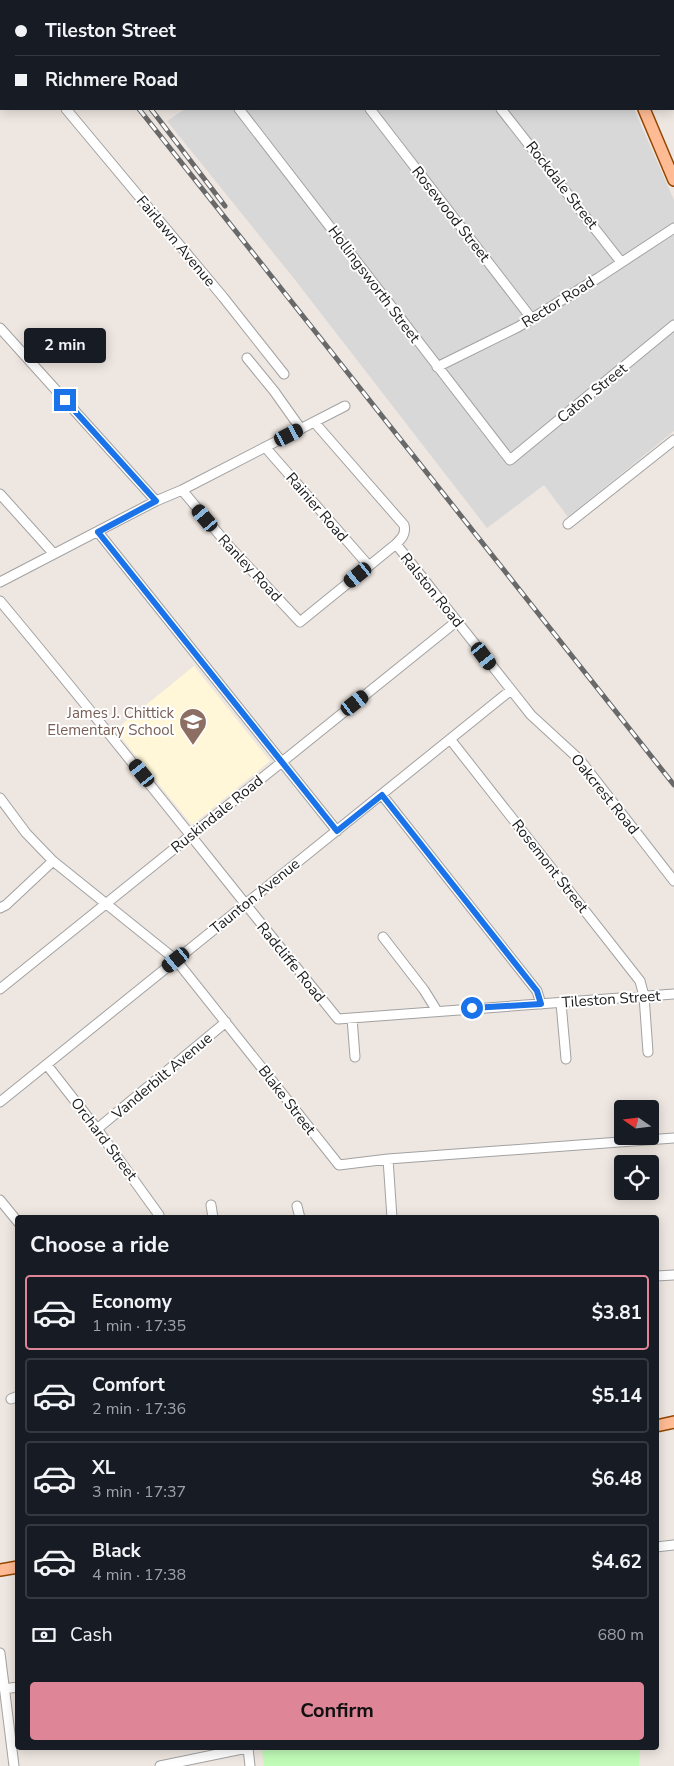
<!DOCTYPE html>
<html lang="en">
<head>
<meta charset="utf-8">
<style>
  body { margin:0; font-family:"Nunito Sans",sans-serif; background:#242831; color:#f1f3f6; height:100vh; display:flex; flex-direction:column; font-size:19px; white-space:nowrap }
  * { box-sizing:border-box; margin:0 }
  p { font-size:16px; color:#9ea1a6 }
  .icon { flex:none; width:28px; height:28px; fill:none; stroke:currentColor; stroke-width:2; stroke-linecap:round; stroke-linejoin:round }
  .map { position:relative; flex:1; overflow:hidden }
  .panel { position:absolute; left:15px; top:1215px; width:644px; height:535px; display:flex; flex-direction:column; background:#171b24; border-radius:5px; box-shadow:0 2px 12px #0003 }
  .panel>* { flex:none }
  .banner { position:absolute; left:0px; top:0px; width:675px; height:110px; box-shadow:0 2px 12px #0003; display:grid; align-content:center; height:110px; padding:0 15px; background:#171b24 }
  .needle { width:32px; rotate:284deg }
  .fabs { position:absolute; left:614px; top:1100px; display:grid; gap:10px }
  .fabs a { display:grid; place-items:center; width:45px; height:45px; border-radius:5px; background:#171b24; box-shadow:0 2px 12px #0003; font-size:25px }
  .end { position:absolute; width:22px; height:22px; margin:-11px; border:6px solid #1a73e8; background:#fff; box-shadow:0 0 0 2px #fff }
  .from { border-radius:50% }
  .bubble { position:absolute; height:35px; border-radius:5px; background:#171b24; box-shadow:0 2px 12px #0003; font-size:16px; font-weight:700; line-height:35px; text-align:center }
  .car { position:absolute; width:15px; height:30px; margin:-15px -8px; border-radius:6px; box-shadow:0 0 4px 1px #0007; background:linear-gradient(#222 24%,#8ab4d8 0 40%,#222 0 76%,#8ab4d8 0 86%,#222 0) }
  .banner b { display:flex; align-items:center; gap:18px; height:48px; font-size:19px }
  .banner b+b { border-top:1px solid #363941 }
  .banner i { width:12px; height:12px; background:#f1f3f6 }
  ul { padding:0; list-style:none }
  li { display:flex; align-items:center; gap:15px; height:75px; margin:0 10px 8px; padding:0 5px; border:2px solid #363941; border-radius:5px }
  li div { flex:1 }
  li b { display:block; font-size:19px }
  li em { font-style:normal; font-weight:700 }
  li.active { border-color:#de8698 }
  li>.icon { width:45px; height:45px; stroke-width:1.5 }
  h2 { padding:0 15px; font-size:22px; line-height:60px }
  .pay { display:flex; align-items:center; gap:12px; height:55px; padding:0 15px; font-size:19px }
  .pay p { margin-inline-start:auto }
  .button { display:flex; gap:10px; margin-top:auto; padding:10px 15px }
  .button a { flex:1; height:58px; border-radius:5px; background:#de8698; color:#111; font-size:20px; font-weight:700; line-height:58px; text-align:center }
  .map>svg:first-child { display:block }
  .residential { fill:#d9d8d8 }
  .education { fill:#fff7d8 }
  .park { fill:#c0fcb8 }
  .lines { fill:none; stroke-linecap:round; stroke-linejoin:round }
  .minor-casing { stroke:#a2a2a2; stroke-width:11 }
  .major-casing { stroke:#934600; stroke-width:14 }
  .minor { stroke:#fff; stroke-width:9 }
  .major { stroke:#ffbc94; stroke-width:11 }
  .rail-casing { stroke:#696969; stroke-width:5 }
  .rail { stroke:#fff; stroke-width:3; stroke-dasharray:9; stroke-linecap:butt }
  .route { stroke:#1a73e8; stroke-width:6 }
  .labels { text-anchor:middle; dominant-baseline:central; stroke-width:4; stroke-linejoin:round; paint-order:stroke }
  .street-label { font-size:15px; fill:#1b1b1b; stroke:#fff }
  .education-label { font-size:15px; fill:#785e54; stroke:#fff; text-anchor:end }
</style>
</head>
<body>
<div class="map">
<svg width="674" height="1766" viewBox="0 0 674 1766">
  <rect width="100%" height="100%" fill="#eee6e0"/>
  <!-- residential -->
  <path class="residential" d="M76,0H559L561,1H77Z
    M185,109H634L674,200V431L568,517L544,485L487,528L292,276L167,121Z"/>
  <!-- education -->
  <path class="education" d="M194,666L270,761L192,825L115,730Z"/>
  <!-- park -->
  <path class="park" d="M279,1748H640L639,1766H264L262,1751Z"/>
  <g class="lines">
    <defs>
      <path id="minor" d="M156,0L157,1
        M292,0L293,1
        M420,0L421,1
        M617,1L619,0
        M0,99L1,98
        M66,109L223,297L284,374
        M239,109L510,460L674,325
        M370,109L532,319
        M501,109L621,262
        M0,328L156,501
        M247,358L274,391L301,429
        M437,367L518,327L598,278L674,228
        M265,447L369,566
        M182,490L228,545L300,622L396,544C402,538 406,534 404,525L315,423
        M0,494L54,554
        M568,524L674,440
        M98,532L337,831
        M396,544L531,715L580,760L674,881
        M0,582L156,501L182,490L345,406
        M0,601C115,738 225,880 338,1019L674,994
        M450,739L640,981L644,996L648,1052
        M382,795L537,991L541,1004
        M0,798L26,833L53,861L176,960L339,1165L388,1159L674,1138
        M0,908L6,905L53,861
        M383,937L424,990L437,1011
        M0,989L457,621
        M561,1003L566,1059
        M352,1018L355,1057
        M47,1065L97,1129L159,1215
        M0,1102L511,690
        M97,1129L226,1022
        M388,1159L392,1218
        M0,1200L18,1222
        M211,1205L213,1218
        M297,1206L300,1218
        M656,1276L674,1275
        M11,1399L18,1396
        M656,1547L674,1545
        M0,1653L14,1766
        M4,1689L18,1687
        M248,1748L250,1766
        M160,1766L247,1748"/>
      <path id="major" d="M572,0L573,1
        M644,109L674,180
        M656,1426L674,1422
        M0,1570L18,1567"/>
    </defs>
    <!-- minor casing -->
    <use href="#minor" class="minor-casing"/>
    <!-- major casing -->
    <use href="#major" class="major-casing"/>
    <!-- minor -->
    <use href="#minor" class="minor"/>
    <!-- major -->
    <use href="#major" class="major"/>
    <defs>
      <path id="rail" d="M54,0L55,1
        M67,0L68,1
        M139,109L674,785
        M151,109L225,206"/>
    </defs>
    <!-- rail casing -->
    <use href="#rail" class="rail-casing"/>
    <!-- rail -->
    <use href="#rail" class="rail"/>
  </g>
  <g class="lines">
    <!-- route -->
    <path class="route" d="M65,400L156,501L98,532L337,831L382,795L537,991L541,1004L472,1008"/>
  </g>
  <!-- icons -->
  <defs>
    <symbol id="school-pin" viewBox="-11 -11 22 30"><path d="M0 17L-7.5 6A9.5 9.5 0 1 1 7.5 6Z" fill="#8d6e63" stroke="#fff"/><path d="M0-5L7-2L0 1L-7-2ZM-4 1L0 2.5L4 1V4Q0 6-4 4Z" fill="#fff"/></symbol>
  </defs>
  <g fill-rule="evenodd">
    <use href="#school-pin" x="177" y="706" width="32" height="43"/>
  </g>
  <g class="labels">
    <!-- street labels -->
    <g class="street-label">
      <text transform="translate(562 185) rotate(52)">Rockdale Street</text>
      <text transform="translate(451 214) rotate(52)">Rosewood Street</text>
      <text transform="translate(176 241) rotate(50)">Fairlawn Avenue</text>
      <text transform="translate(374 284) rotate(53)">Hollingsworth Street</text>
      <text transform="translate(558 302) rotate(-32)">Rector Road</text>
      <text transform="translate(592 393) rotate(-39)">Caton Street</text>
      <text transform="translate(317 507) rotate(49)">Rainier Road</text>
      <text transform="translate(250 568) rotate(47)">Ranley Road</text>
      <text transform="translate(432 590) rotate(51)">Ralston Road</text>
      <text transform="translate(605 794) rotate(51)">Oakcrest Road</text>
      <text transform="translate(217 814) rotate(-39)">Ruskindale Road</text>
      <text transform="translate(550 866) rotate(52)">Rosemont Street</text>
      <text transform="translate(255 896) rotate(-39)">Taunton Avenue</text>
      <text transform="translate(291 962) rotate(51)">Radcliffe Road</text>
      <text transform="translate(611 999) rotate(-4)">Tileston Street</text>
      <text transform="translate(162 1076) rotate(-40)">Vanderbilt Avenue</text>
      <text transform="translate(287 1100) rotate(52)">Blake Street</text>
      <text transform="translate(104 1139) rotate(53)">Orchard Street</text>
    </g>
    <!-- education labels -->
    <g class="education-label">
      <text x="174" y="713">James J. Chittick<tspan x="174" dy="17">Elementary School</tspan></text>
    </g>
  </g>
</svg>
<div class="fabs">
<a><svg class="needle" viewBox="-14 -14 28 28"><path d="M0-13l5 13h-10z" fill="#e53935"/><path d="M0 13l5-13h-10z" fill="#9ea1a6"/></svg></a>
<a><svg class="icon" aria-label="locate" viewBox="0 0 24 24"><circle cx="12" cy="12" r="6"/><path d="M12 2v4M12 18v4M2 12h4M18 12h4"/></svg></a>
</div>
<i class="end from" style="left:472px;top:1008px"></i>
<i class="end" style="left:65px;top:400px"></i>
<div class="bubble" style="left:24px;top:328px;width:82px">2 min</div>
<i class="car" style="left:289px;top:435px;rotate:63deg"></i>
<i class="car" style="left:205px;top:518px;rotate:320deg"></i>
<i class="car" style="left:358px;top:575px;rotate:231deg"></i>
<i class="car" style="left:484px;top:656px;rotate:143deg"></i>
<i class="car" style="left:355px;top:703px;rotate:52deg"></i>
<i class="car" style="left:142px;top:773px;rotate:321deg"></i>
<i class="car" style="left:176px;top:960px;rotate:231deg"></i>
<div class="banner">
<b><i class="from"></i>Tileston Street</b>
<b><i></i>Richmere Road</b>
</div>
<section class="panel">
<h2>Choose a ride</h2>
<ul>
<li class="active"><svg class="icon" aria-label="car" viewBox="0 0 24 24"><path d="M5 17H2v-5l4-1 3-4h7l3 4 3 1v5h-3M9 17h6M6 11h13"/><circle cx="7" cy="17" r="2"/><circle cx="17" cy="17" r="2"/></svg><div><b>Economy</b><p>1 min · 17:35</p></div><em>$3.81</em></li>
<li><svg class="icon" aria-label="car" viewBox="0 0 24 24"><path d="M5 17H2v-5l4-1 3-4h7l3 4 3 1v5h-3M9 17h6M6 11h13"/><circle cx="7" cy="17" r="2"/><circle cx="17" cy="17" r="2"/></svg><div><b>Comfort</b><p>2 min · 17:36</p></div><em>$5.14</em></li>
<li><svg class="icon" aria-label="car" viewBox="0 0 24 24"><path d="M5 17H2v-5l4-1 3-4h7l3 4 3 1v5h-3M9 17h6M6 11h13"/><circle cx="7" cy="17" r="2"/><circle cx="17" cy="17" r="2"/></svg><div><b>XL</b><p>3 min · 17:37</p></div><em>$6.48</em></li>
<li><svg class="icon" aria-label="car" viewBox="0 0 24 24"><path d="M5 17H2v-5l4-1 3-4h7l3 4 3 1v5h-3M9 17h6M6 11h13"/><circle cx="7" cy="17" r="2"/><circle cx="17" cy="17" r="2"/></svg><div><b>Black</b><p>4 min · 17:38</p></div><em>$4.62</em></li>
</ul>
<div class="pay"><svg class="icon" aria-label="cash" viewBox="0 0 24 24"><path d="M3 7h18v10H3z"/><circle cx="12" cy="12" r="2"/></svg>Cash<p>680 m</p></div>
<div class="button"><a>Confirm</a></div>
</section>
</div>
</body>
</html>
